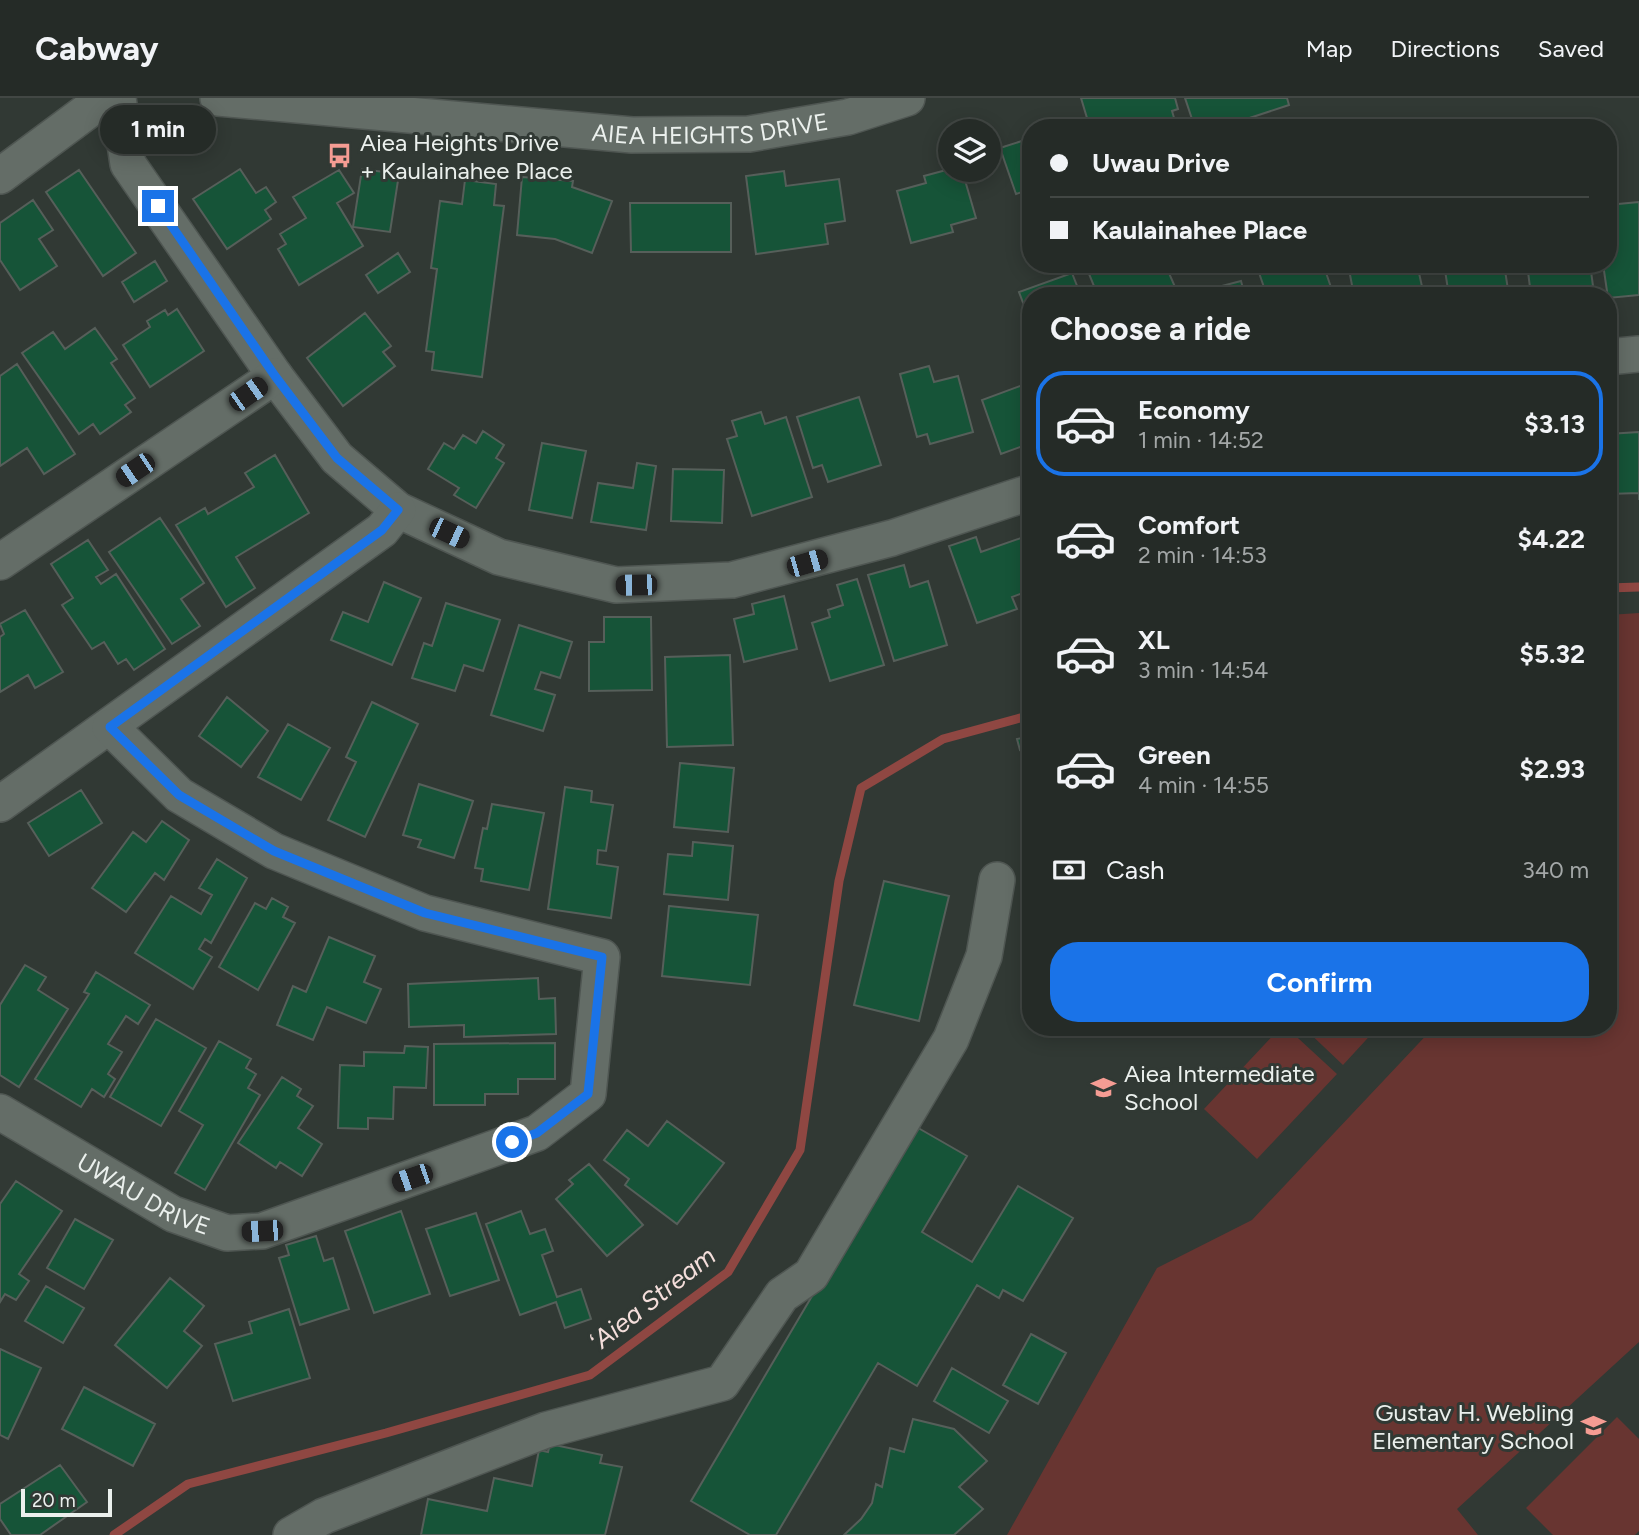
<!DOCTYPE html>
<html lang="en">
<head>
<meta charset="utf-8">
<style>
  body { margin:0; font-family:Figtree,sans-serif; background:#2d332f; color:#f1f3f6; height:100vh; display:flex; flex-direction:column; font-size:26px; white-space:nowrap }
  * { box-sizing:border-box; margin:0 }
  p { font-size:23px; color:#a3a7a7 }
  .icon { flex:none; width:38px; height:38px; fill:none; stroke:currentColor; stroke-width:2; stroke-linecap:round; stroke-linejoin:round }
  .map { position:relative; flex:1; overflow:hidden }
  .details { position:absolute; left:1022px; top:189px; width:595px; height:749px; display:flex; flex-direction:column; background:#252b27; border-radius:28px; box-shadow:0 4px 18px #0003,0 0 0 2px #424744 }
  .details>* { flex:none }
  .banner { position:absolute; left:1022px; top:21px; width:595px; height:154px; border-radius:28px; box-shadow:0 4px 18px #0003,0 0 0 2px #424744; display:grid; align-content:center; height:154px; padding:0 28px; background:#252b27 }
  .tools { position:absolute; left:938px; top:21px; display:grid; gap:14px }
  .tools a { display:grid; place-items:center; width:63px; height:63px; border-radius:50%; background:#252b27; box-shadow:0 4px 18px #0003,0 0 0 2px #424744; font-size:35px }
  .scale { position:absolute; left:21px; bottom:18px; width:91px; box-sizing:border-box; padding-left:7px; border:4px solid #ebf0ed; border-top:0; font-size:19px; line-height:24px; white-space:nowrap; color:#ebf0ed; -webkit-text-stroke:5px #313934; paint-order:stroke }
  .end { position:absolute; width:32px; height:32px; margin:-16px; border:9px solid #1a73e8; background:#fff; box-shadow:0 0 0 4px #fff }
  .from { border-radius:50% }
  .bubble { position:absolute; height:49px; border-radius:24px; background:#252b27; box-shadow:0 4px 18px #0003,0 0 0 2px #424744; font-size:23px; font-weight:700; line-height:49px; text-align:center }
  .car { position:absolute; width:21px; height:42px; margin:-21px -10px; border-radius:9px; box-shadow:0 0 5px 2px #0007; background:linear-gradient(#222 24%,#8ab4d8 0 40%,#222 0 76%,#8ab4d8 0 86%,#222 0) }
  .banner b { display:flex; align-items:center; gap:24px; height:66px; font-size:26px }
  .banner b+b { border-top:2px solid #424744 }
  .banner i { width:18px; height:18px; background:#f1f3f6 }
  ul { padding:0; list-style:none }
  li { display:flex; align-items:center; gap:21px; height:105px; margin:0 14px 10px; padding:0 14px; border:4px solid transparent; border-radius:28px }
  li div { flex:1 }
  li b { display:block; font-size:26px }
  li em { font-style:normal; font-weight:700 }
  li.on { border-color:#1a73e8 }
  li>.icon { width:63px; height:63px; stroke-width:1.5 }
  h2 { padding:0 28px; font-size:32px; line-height:84px }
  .pay { display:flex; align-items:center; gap:18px; height:77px; padding:0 28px; font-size:26px }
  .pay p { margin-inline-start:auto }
  .button { display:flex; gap:14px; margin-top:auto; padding:14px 28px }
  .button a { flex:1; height:80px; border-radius:28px; background:#1a73e8; color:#fff; font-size:28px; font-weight:700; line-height:80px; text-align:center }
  header { display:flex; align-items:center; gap:42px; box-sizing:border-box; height:98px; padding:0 35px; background:#252b27; border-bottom:2px solid #424744 }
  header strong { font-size:33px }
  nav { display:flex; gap:38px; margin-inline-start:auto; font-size:24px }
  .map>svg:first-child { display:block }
  .green { fill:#683531 }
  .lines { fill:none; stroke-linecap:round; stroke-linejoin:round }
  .stream { stroke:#8f4742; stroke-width:9 }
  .building { fill:#165438; stroke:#565f5a; stroke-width:2 }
  .minor-casing { stroke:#4f5652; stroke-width:38 }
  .minor { stroke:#646d67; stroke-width:35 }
  .route { stroke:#1a73e8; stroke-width:9 }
  .labels { text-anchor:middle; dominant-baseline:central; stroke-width:6; stroke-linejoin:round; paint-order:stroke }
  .street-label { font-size:24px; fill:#ebf0ed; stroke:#313934 }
  .poi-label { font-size:24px; fill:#ebf0ed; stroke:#313934; text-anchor:start }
  .water-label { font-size:26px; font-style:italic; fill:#f4dedb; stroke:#313934 }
</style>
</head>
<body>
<header>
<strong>Cabway</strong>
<nav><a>Map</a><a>Directions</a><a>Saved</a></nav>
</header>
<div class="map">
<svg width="1639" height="1437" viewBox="0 0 1639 1437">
  <rect width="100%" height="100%" fill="#313934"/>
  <!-- green -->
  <path class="green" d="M1639,515V1244L1457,1411L1478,1437H1007L1157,1170L1252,1122L1434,929H1608V517Z
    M1281,929H1286L1337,976L1257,1061L1204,1011Z
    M1303,929H1376L1377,930L1343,967Z
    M1617,1319L1639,1341V1433L1635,1437H1553L1526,1410Z"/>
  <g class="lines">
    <!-- stream -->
    <path class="stream" d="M1608,490L1639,489
      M114,1437L188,1386L386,1335L590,1277L728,1174L800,1052L839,783L861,690L943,641L1031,617"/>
  </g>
  <!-- building -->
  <path class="building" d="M1081,0H1175L1178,11L1172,13L1177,30H1090Z
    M1185,0H1287L1289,7L1219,30H1195Z
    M1031,40V91L1016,96L1000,50Z
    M240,71L256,95L266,89L276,104L265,112L271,121L227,151L193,101Z
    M362,71L399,76L390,134L353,129Z
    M950,71L962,72L976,120L951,127L953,134L911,145L897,93L926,85L924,78Z
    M79,72L136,155L103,178L46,94Z
    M339,72L354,95L337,105L363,148L299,187L278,151L286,146L280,136L306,120L293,99Z
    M784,73L786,88L839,81L845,123L825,126L828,146L756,156L746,78Z
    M522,79L573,83L572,89L612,103L592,155L555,141L517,137Z
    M465,82L496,86L494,107L504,108L482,279L432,272L434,254L426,253L437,171L431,170L440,103L462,106Z
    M33,102L53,132L39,141L57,168L20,192L0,162V125Z
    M1639,104V197L1608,200L1603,166H1608V107Z
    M630,105H731V154H631Z
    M398,155L410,174L378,195L366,177Z
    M155,163L167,183L134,204L122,184Z
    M1097,166H1165L1179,198H1098L1087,171Z
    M1256,166H1323L1334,198H1267Z
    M1348,166H1417L1423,193L1397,198H1354Z
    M1444,166H1504L1509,198H1449Z
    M1527,166H1590L1593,188L1531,197Z
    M1072,175L1081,198H1031V226L1019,194Z
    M1241,183L1245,198H1191V196Z
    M177,211L204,253L150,289L123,247L150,229L147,223L165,212L168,217Z
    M365,215L391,248L383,254L395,268L343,308L307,260Z
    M95,230L117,261L111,265L135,300L125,307L131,314L100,336L93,326L79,336L22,255L53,234L65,251Z
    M17,266L75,356L44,376L27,350L0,368V278Z
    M929,268L934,284L958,278L973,334L930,346L927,336L917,339L900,276Z
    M1031,284V345L1001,356L982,302Z
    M859,299L881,367L828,384L822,367L813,370L797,319Z
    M761,314L765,326L786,319L812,399L752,418L727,341L737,338L732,323Z
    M483,333L504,347L496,360L504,365L476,410L454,397L459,390L428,371L444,345L454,351L463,337L476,345Z
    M1639,334V402V395L1608,396V336Z
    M542,345L586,353L572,420L529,412Z
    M275,357L309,415L236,459L255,490L226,509L176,427L205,410L208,416L254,389L245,375Z
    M637,365L656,368L646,432L591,424L598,385L633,390Z
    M673,371L724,372L722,425L671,423Z
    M160,420L204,485L181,501L200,528L172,546L109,454Z
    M976,439L981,454L1021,440L1031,468V492L1012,499L1017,511L977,525L949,448Z
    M88,442L108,472L96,479L101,486L116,476L165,551L134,572L126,561L118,566L104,544L92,551L62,507L73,500L51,466Z
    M904,467L910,489L928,483L947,547L894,563L868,477Z
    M857,481L884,567L830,583L812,525L830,519L828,512L843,507L837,487Z
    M384,484L421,500L392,567L331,542L343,514L368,524Z
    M784,498L797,551L744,564L734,521L754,516L752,506Z
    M446,505L500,522L483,573L464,567L455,593L412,580L424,545L432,548Z
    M25,512L63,574L35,590L28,577L0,594V539L4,536L0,526Z
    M604,519H651L652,592L589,593V544H604Z
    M519,527L572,544L560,580L541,574L535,591L555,597L543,633L491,617Z
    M730,557L733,647L667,649L665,559Z
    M227,599L268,633L241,669L199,638Z
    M372,604L418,626L365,739L328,722L356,664L346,659Z
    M288,626L330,650L301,702L258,679Z
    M1031,638V650L1020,652L1017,641Z
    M680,665L734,670L728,734L674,729Z
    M419,686L473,703L454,760L418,749L421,742L403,737Z
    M565,689L592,693L591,704L613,707L606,753L598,752L597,766L618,769L611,820L548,811Z
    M81,692L102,725L49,758L28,725Z
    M492,706L544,715L529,792L481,783L483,771L475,770L483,730L487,731Z
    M162,723L189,742L164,782L155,775L126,814L92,790L133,734L146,744Z
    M693,744L733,748L728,802L664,796L668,756L692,758Z
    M217,761L247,780L211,845L205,841L199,851L212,859L193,891L135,855L171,798L201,816L212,797L199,790Z
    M884,783L949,798L919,923L854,907Z
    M272,800L288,809L283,819L295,825L258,892L219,869L255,805L266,811Z
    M669,808L758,817L750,887L662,878Z
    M329,839L375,858L364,884L381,891L366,925L327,909L313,942L277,927L293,888L306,894Z
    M25,867L46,879L38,892L68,911L19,989L0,977V907Z
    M96,874L150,907L138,926L126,918L108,946L122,954L108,976L115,981L104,999L92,991L81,1009L35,981L89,896L84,894Z
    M538,880L539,901L555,900L556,936L464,939V927L409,929L408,886Z
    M156,921L206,950L161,1028L110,999Z
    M219,943L251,961L246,970L256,976L248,990L260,997L205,1092L175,1075L203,1027L179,1013Z
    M555,945V981H518V996H485V1007H434V946Z
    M405,948L428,949L426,990L394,989L393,1021L368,1020V1031L338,1030L340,967L364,968V954L404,955Z
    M282,979L301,991L297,998L313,1008L298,1030L322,1046L302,1078L280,1064L276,1070L238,1045Z
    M667,1023L724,1065L677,1126L625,1087L629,1081L604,1062L627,1032L648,1048Z
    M913,1027L967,1058L922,1134L972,1164L1018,1088L1073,1120L1023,1203L1003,1192L999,1200L977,1187L917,1288L878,1265L776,1437H750L691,1403Z
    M589,1066L643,1127L607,1158L556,1101L573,1086L569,1082Z
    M16,1083L62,1113L19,1176L29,1183L16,1202L5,1196L0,1204V1106Z
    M401,1113L430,1196L374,1215L345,1133Z
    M521,1113L530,1136L545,1131L553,1153L542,1157L557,1199L581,1191L591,1221L565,1230L556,1204L520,1217L486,1126Z
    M476,1115L499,1182L450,1198L426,1131Z
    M75,1121L113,1142L84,1191L47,1170Z
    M316,1138L324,1163L333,1160L349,1211L300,1227L279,1160L289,1157L286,1147Z
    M170,1180L204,1208L184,1233L202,1248L167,1290L115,1247Z
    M46,1188L84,1210L63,1245L25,1223Z
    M289,1211L310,1280L233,1303L215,1246L252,1235L249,1224Z
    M1031,1236L1066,1255L1038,1306L1003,1287Z
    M0,1251L41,1270L8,1341L0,1337Z
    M952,1270L1008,1303L989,1335L934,1303Z
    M84,1289L155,1326L133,1368L62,1331Z
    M913,1321L954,1331L987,1363L959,1389L983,1411L954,1437H844L861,1421L872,1405L876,1386L882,1389L890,1350L904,1354Z
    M550,1346L602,1357L600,1365L622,1369L605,1437H421L428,1401L487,1413L494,1380L532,1388L539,1352L548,1354Z
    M60,1367L87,1404L40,1437H11L0,1421V1406Z"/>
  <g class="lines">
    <defs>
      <g id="minor">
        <path d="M118,0L128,66L275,278L337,360L398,412L499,459L616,487L732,482L892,440L1031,394"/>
        <path id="s1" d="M218,0L632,37L749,36L848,19L907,0"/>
        <path d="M0,78L105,0"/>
        <path d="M1608,259L1639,256"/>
        <path d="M0,464L275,278"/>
        <path d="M0,706L382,432L398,412"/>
        <path id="s2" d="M0,1014L173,1116L227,1135L262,1133L537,1035L588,996L602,859L425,815L274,753L179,697L110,629"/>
        <path d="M291,1437L324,1418L546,1332L722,1285L782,1197L811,1177L951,941L984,858L997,782"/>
      </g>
    </defs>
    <!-- minor casing -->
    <use href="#minor" class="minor-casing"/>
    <!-- minor -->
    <use href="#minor" class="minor"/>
  </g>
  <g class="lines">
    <!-- route -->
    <path class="route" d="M158,108L275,278L337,360L398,412L382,432L110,629L179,697L274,753L425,815L602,859L588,996L537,1035L512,1044"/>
  </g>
  <!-- icons -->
  <defs>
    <symbol id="bus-bare" viewBox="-9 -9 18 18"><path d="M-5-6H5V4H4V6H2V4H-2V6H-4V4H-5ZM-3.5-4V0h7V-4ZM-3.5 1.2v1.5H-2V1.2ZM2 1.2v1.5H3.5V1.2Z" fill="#f59c93" stroke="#313934" stroke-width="2.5" paint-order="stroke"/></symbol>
    <symbol id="school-bare" viewBox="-9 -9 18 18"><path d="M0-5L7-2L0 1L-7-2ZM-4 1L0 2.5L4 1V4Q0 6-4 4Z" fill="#f59c93" stroke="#313934" stroke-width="2.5" paint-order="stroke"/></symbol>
  </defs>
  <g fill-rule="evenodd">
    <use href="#bus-bare" x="322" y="40" width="35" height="35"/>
    <use href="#school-bare" x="1086" y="972" width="35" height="35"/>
    <use href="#school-bare" x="1576" y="1310" width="35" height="35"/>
  </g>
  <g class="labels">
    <!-- street labels -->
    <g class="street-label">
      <text stroke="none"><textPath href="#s1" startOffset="494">AIEA HEIGHTS DRIVE</textPath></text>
      <text stroke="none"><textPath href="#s2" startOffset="166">UWAU DRIVE</textPath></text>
    </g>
    <!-- poi labels -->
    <g class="poi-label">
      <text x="360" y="44">Aiea Heights Drive<tspan x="360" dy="28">+ Kaulainahee Place</tspan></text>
      <text x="1124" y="975">Aiea Intermediate<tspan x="1124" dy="28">School</tspan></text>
      <text x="1574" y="1314" text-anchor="end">Gustav H. Webling<tspan x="1574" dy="28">Elementary School</tspan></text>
    </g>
    <!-- water labels -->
    <g class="water-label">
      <text transform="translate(652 1201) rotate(-38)">ʻAiea Stream</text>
    </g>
  </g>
</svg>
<div class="tools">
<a><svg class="icon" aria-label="layers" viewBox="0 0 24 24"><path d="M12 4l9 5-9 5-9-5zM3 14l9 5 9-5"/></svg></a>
</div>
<div class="scale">20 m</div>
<i class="end from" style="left:512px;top:1044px"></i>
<i class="end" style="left:158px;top:108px"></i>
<div class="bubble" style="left:100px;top:7px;width:116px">1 min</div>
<i class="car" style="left:248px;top:296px;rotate:55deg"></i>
<i class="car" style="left:135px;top:372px;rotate:236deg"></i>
<i class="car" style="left:449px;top:435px;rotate:115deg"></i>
<i class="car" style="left:807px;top:465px;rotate:74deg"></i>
<i class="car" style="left:636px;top:487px;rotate:269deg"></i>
<i class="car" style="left:412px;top:1080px;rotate:251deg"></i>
<i class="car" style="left:262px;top:1133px;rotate:267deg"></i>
<div class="banner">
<b><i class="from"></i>Uwau Drive</b>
<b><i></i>Kaulainahee Place</b>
</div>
<section class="details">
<h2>Choose a ride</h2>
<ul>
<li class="on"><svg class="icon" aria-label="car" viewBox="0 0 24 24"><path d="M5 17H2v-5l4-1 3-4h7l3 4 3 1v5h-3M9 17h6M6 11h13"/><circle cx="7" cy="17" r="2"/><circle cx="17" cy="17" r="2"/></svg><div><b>Economy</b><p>1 min · 14:52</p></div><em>$3.13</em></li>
<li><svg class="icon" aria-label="car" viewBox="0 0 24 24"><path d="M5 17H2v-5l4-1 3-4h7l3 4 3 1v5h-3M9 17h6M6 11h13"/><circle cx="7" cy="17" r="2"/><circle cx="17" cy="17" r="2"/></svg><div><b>Comfort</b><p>2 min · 14:53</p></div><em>$4.22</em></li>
<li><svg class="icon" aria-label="car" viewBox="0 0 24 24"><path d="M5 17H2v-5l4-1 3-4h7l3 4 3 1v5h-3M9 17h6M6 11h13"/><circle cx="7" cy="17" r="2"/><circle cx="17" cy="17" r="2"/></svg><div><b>XL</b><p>3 min · 14:54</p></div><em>$5.32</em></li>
<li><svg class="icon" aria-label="car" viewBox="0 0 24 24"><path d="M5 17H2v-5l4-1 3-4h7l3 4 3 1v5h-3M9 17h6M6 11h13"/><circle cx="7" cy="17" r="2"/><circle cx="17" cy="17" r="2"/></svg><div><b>Green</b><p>4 min · 14:55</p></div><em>$2.93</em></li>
</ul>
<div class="pay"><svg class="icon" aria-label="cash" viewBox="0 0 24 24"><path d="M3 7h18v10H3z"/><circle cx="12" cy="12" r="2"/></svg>Cash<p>340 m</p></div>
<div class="button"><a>Confirm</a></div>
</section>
</div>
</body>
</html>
